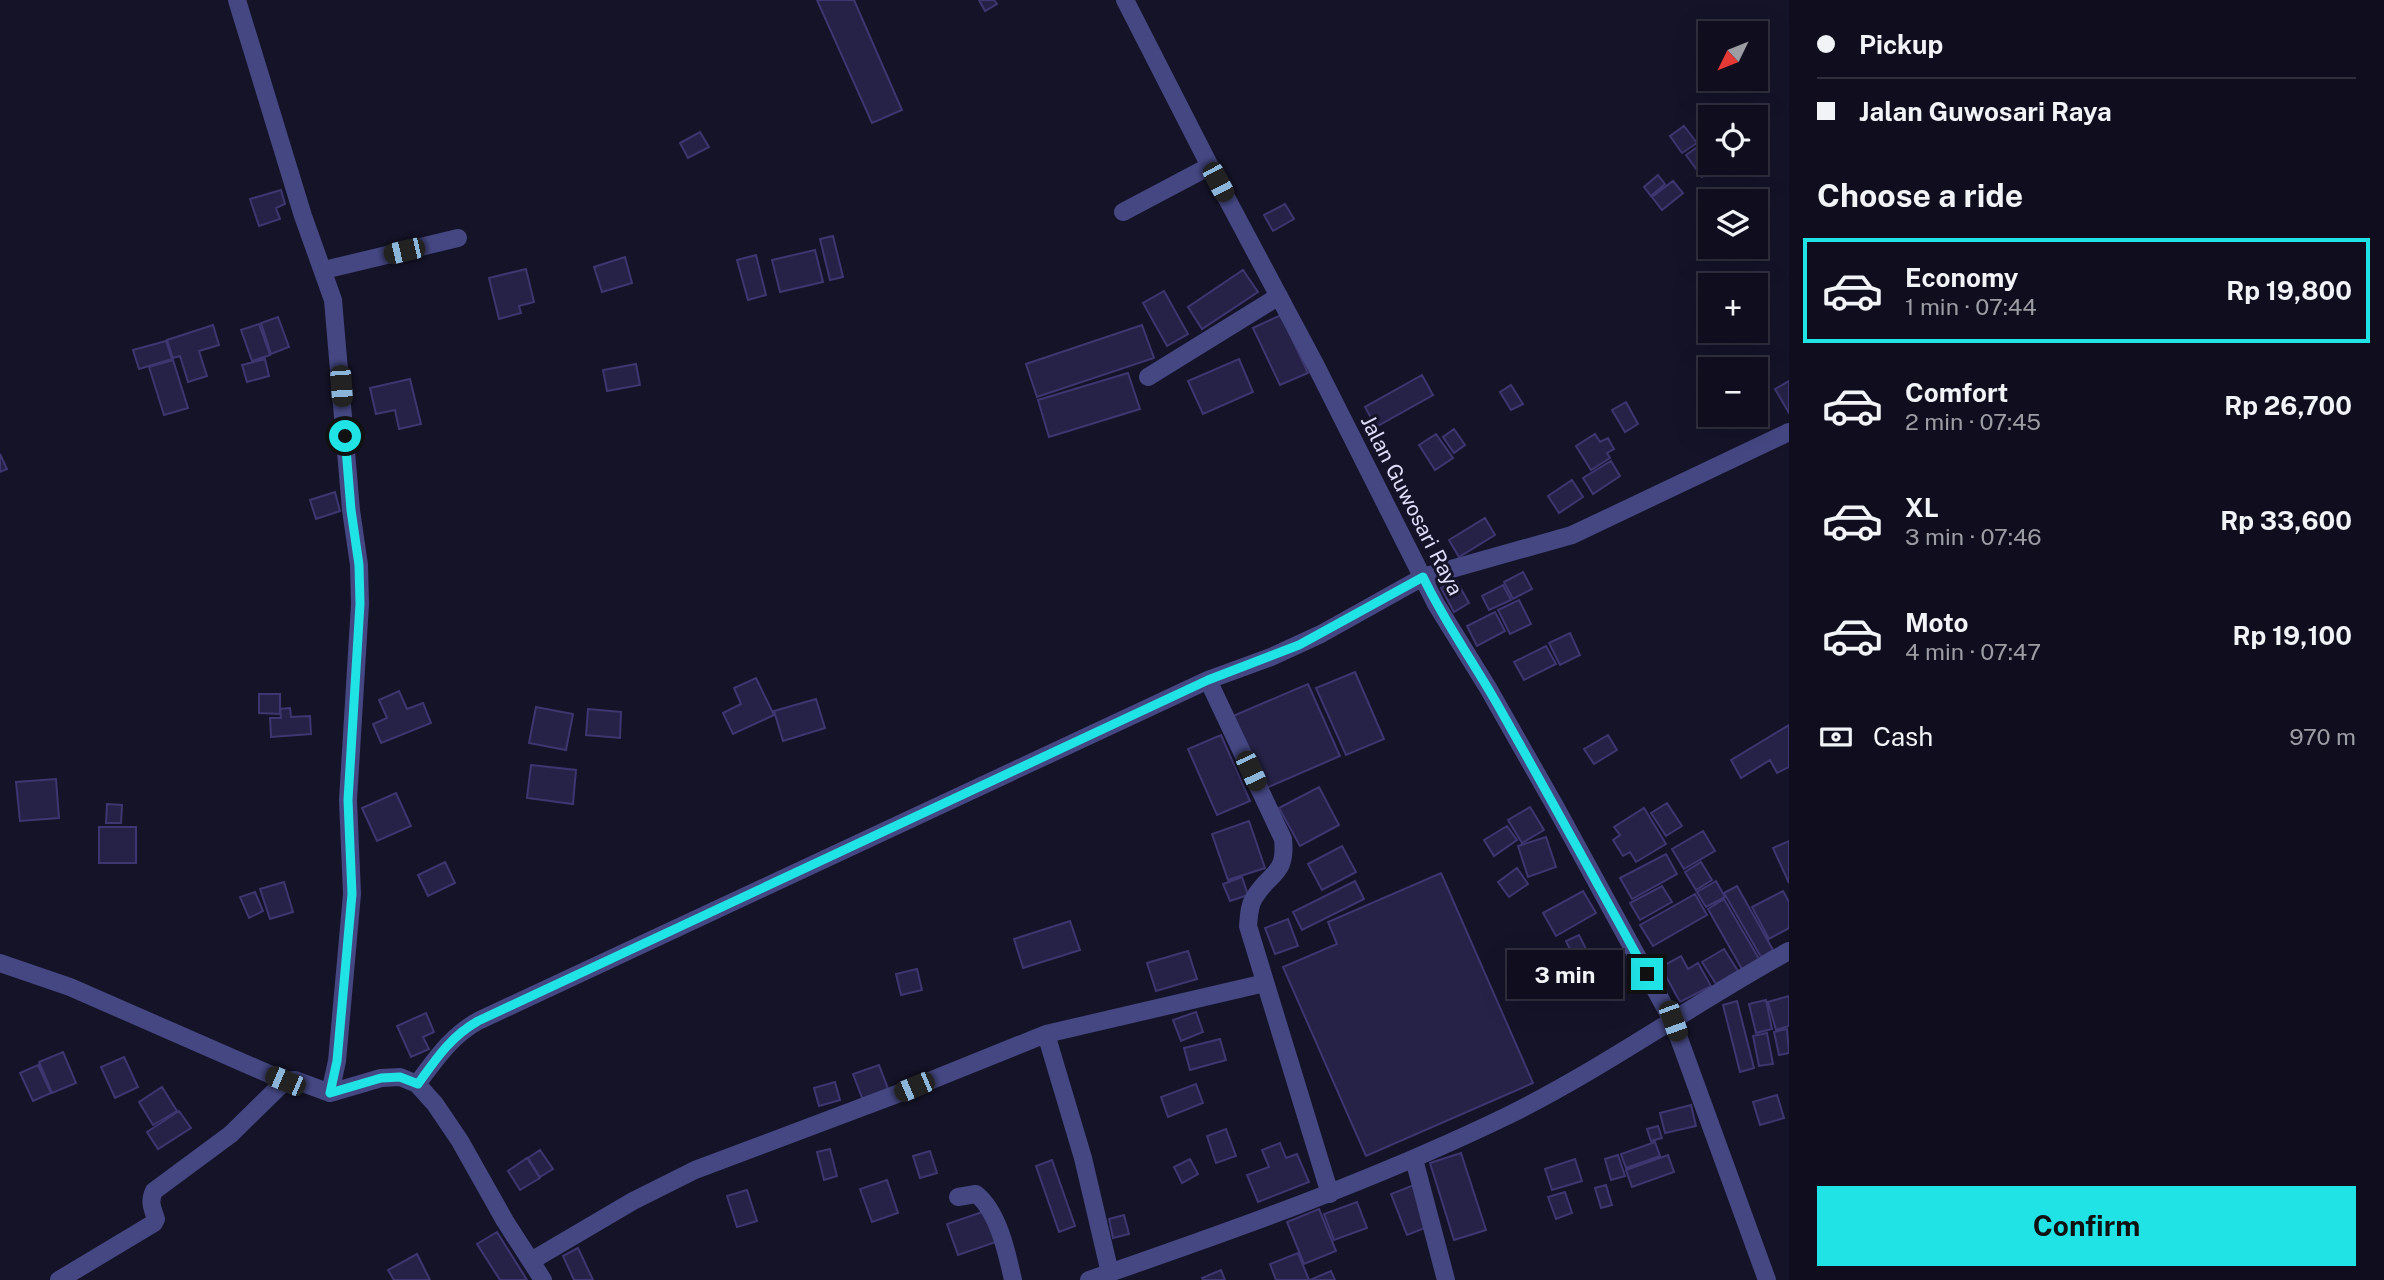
<!DOCTYPE html>
<html lang="en">
<head>
<meta charset="utf-8">
<style>
  body { margin:0; font-family:"Public Sans",sans-serif; background:#191727; color:#f1f3f6; height:100vh; display:flex; flex-direction:column; font-size:26px; white-space:nowrap }
  * { box-sizing:border-box; margin:0 }
  p { font-size:23px; color:#9c9ca4 }
  .icon { flex:none; width:38px; height:38px; fill:none; stroke:currentColor; stroke-width:2; stroke-linecap:round; stroke-linejoin:round }
  .map { position:relative; flex:1; overflow:hidden }
  .details { display:flex; flex-direction:column; background:#100e1e; width:595px }
  .details>* { flex:none }
  .hud { display:grid; align-content:center; height:154px; padding:0 28px; background:#100e1e }
  .needle { width:46px; rotate:227deg }
  .tools { position:absolute; left:1698px; top:21px; display:grid; gap:14px }
  .tools a { display:grid; place-items:center; width:70px; height:70px; border-radius:0px; background:#100e1e; box-shadow:0 7px 28px #0002,0 0 0 2px #302e3c; font-size:35px }
  .end { position:absolute; width:32px; height:32px; margin:-16px; border:9px solid #20e3e6; background:#111; box-shadow:0 0 0 4px #111 }
  .from { border-radius:50% }
  .bubble { position:absolute; height:49px; border-radius:0px; background:#100e1e; box-shadow:0 7px 28px #0002,0 0 0 2px #302e3c; font-size:23px; font-weight:700; line-height:49px; text-align:center }
  .car { position:absolute; width:21px; height:42px; margin:-21px -10px; border-radius:9px; box-shadow:0 0 5px 2px #0007; background:linear-gradient(#222 24%,#8ab4d8 0 40%,#222 0 76%,#8ab4d8 0 86%,#222 0) }
  .hud b { display:flex; align-items:center; gap:24px; height:66px; font-size:26px }
  .hud b+b { border-top:2px solid #302e3c }
  .hud i { width:18px; height:18px; background:#f1f3f6 }
  ul { padding:0; list-style:none }
  li { display:flex; align-items:center; gap:21px; height:105px; margin:0 14px 10px; padding:0 14px; border:4px solid transparent; border-radius:0px }
  li div { flex:1 }
  li b { display:block; font-size:26px }
  li em { font-style:normal; font-weight:700 }
  li.current { border-color:#20e3e6 }
  li>.icon { width:63px; height:63px; stroke-width:1.5 }
  h2 { padding:0 28px; font-size:32px; line-height:84px }
  .pay { display:flex; align-items:center; gap:18px; height:77px; padding:0 28px; font-size:26px }
  .pay p { margin-inline-start:auto }
  .button { display:flex; gap:14px; margin-top:auto; padding:14px 28px }
  .button a { flex:1; height:80px; border-radius:0px; background:#20e3e6; color:#111; font-size:28px; font-weight:700; line-height:80px; text-align:center }
  main { display:flex; flex:1; min-height:0 }
  .map>svg:first-child { display:block }
  .building { fill:#262247; stroke:#3d3670; stroke-width:2 }
  .lines { fill:none; stroke-linecap:round; stroke-linejoin:round }
  .minor { stroke:#444782; stroke-width:18 }
  .route { stroke:#20e3e6; stroke-width:9 }
  .labels { text-anchor:middle; dominant-baseline:central; stroke-width:6; stroke-linejoin:round; paint-order:stroke }
  .street-label { font-size:21px; fill:#dfdefb; stroke:#151328 }
</style>
</head>
<body>
<main>
<div class="map">
<svg width="1789" height="1280" viewBox="0 0 1789 1280">
  <rect width="100%" height="100%" fill="#151328"/>
  <!-- building -->
  <path class="building" d="M817,0H854L902,110L872,123Z
    M979,0H994L997,4L985,11Z
    M1684,126L1697,143L1682,153L1670,136Z
    M700,132L709,147L688,158L680,143Z
    M1709,139L1710,163H1723L1702,177L1686,155Z
    M1658,175L1665,184L1651,196L1644,187Z
    M1673,181L1683,193L1662,210L1652,197Z
    M281,190L285,204L276,208L280,219L259,226L250,199Z
    M1285,204L1294,219L1273,231L1264,215Z
    M833,236L843,277L830,280L820,239Z
    M815,250L823,282L780,292L772,260Z
    M756,255L766,295L748,300L737,260Z
    M625,257L632,283L602,292L594,267Z
    M526,269L534,302L519,306L521,313L499,319L489,278Z
    M1243,270L1258,292L1202,329L1188,307Z
    M1164,291L1188,334L1167,346L1143,303Z
    M1281,315L1308,373L1280,385L1253,328Z
    M278,317L289,347L271,354L261,323Z
    M259,324L270,355L252,361L241,330Z
    M213,325L219,345L199,351L207,376L188,382L180,356L173,358L167,340Z
    M1142,325L1154,358L1037,397L1026,364Z
    M166,341L172,359L139,369L133,350Z
    M265,359L269,376L247,382L242,365Z
    M1239,359L1253,392L1203,414L1188,381Z
    M173,360L188,408L164,415L149,367Z
    M636,364L640,385L607,391L603,370Z
    M1128,373L1140,409L1049,437L1038,400Z
    M1422,375L1433,395L1376,427L1365,407Z
    M410,379L421,424L399,429L395,410L376,414L370,388Z
    M1789,381V413L1775,389Z
    M1511,385L1523,404L1511,410L1500,392Z
    M1626,402L1638,424L1625,432L1612,410Z
    M1454,429L1465,445L1454,453L1443,437Z
    M1436,434L1453,458L1435,470L1419,445Z
    M1595,434L1600,442L1608,438L1614,449L1607,453L1610,458L1591,470L1576,446Z
    M0,454L7,469L0,472Z
    M1611,461L1620,476L1593,494L1583,478Z
    M1572,480L1583,497L1559,513L1548,496Z
    M335,492L340,511L316,519L310,500Z
    M1485,518L1495,535L1459,557L1449,540Z
    M1523,572L1532,589L1513,599L1504,582Z
    M1456,580L1469,603L1454,612L1441,588Z
    M1503,585L1511,600L1489,610L1482,596Z
    M1519,600L1531,624L1510,634L1498,610Z
    M1495,612L1505,631L1477,646L1467,626Z
    M1570,633L1580,655L1560,665L1549,643Z
    M1546,646L1556,664L1524,680L1514,662Z
    M1355,672L1384,739L1346,755L1316,688Z
    M756,678L774,715L733,734L723,713L741,704L734,688Z
    M1308,684L1340,756L1264,789L1233,716Z
    M399,691L407,709L423,703L431,723L381,743L373,724L387,718L379,700Z
    M259,694H280V714L259,713Z
    M816,699L825,728L783,741L774,711Z
    M536,707L573,714L566,750L529,743Z
    M290,708L291,717L310,716L311,734L271,737L270,718H281L280,709Z
    M588,709L621,712L620,738L586,735Z
    M1789,725V767L1777,773L1770,760L1741,778L1731,760Z
    M1221,735L1250,801L1217,815L1188,749Z
    M1608,735L1617,750L1594,764L1584,749Z
    M531,765L576,770L573,804L527,798Z
    M56,779L59,818L20,821L16,782Z
    M1319,787L1339,825L1300,846L1279,808Z
    M396,793L411,826L377,841L362,808Z
    M1667,803L1682,826L1666,836L1651,813Z
    M107,804L122,805L121,823H106Z
    M1530,807L1544,830L1522,843L1508,820Z
    M1644,808L1666,844L1636,862L1630,852L1623,856L1613,840L1620,835L1614,827Z
    M1249,821L1265,868L1228,880L1212,834Z
    M1507,826L1517,840L1494,856L1484,840Z
    M99,827H136V863H99Z
    M1703,831L1715,851L1684,869L1672,849Z
    M1546,837L1556,867L1528,877L1518,846Z
    M1789,841V883L1773,848Z
    M1342,846L1356,872L1322,890L1308,864Z
    M1666,854L1677,874L1632,899L1620,878Z
    M445,862L455,883L428,896L418,875Z
    M1701,862L1712,880L1696,890L1685,872Z
    M1517,868L1528,884L1509,897L1498,882Z
    M1441,873L1533,1083L1366,1156L1283,967L1337,944L1328,922Z
    M1242,877L1248,895L1230,901L1223,884Z
    M1355,881L1364,899L1302,930L1293,912Z
    M1716,881L1725,897L1706,907L1697,892Z
    M284,882L293,912L270,919L260,889Z
    M1662,886L1672,902L1640,920L1630,903Z
    M1737,886L1773,950L1761,957L1724,893Z
    M1583,891L1596,913L1556,936L1543,913Z
    M1783,891L1789,902V928L1769,939L1752,907Z
    M255,892L263,911L249,918L240,897Z
    M1695,894L1707,915L1653,946L1640,925Z
    M1724,899L1759,959L1742,969L1708,909Z
    M1288,919L1298,946L1275,954L1265,928Z
    M1070,921L1080,950L1023,968L1014,939Z
    M1579,935L1597,971L1583,977L1566,941Z
    M1724,949L1738,971L1716,984L1702,962Z
    M1188,951L1197,979L1156,991L1147,963Z
    M1681,956L1688,969L1698,963L1711,986L1680,1002L1661,967Z
    M917,969L922,990L901,995L896,974Z
    M1789,996V1026L1776,1030L1768,1002Z
    M1766,1000L1772,1029L1756,1033L1749,1004Z
    M1737,1001L1754,1068L1740,1072L1723,1005Z
    M1196,1012L1203,1032L1181,1041L1173,1020Z
    M426,1013L434,1032L423,1037L429,1049L411,1057L397,1026Z
    M1787,1029L1789,1053L1779,1055L1774,1032Z
    M1767,1033L1773,1064L1759,1066L1753,1036Z
    M1220,1039L1226,1060L1190,1070L1184,1048Z
    M63,1052L76,1083L52,1093L39,1062Z
    M124,1057L138,1087L115,1098L101,1067Z
    M38,1065L51,1093L33,1101L20,1073Z
    M879,1065L890,1094L864,1103L853,1074Z
    M835,1082L840,1100L819,1106L814,1088Z
    M1196,1084L1203,1103L1168,1117L1161,1097Z
    M162,1087L177,1111L153,1125L139,1102Z
    M1777,1095L1784,1118L1760,1125L1753,1102Z
    M1691,1105L1696,1126L1665,1133L1660,1113Z
    M179,1111L191,1128L158,1149L147,1132Z
    M1658,1126L1662,1138L1651,1141L1647,1129Z
    M1226,1129L1236,1156L1216,1163L1207,1136Z
    M1655,1142L1660,1156L1626,1168L1621,1154Z
    M1280,1143L1286,1158L1297,1154L1309,1182L1258,1202L1247,1175L1269,1167L1262,1150Z
    M830,1149L837,1176L824,1180L817,1152Z
    M540,1150L553,1169L540,1177L528,1158Z
    M930,1151L937,1173L920,1178L913,1156Z
    M1461,1153L1486,1230L1454,1240L1430,1163Z
    M1618,1155L1625,1176L1611,1180L1605,1159Z
    M1668,1155L1674,1172L1632,1187L1626,1170Z
    M527,1158L540,1178L520,1190L508,1171Z
    M1190,1159L1198,1174L1182,1183L1174,1167Z
    M1575,1159L1582,1181L1552,1190L1545,1169Z
    M1052,1160L1075,1226L1059,1232L1036,1166Z
    M887,1180L898,1213L872,1222L860,1189Z
    M1414,1185L1430,1226L1407,1235L1391,1194Z
    M1606,1185L1612,1205L1601,1208L1595,1188Z
    M747,1190L757,1221L737,1227L727,1196Z
    M1565,1192L1572,1213L1556,1219L1548,1197Z
    M1357,1202L1367,1228L1334,1240L1324,1214Z
    M1319,1209L1336,1251L1304,1264L1287,1222Z
    M985,1211L996,1242L958,1255L947,1224Z
    M1124,1215L1129,1234L1113,1238L1109,1219Z
    M497,1232L527,1280H500L477,1244Z
    M578,1248L593,1280H574L563,1256Z
    M1298,1253L1309,1280H1276L1270,1264Z
    M417,1254L430,1280H394L388,1270Z
    M1221,1270L1225,1280H1203L1202,1278Z
    M1331,1271L1335,1280H1310Z"/>
  <g class="lines">
    <!-- minor -->
    <path class="minor" d="M237,0L303,216L333,300L351,510L359,565L360,604L348,800L352,894L337,1061L330,1093
      M1125,0L1218,182L1316,366L1436,604L1488,688L1555,806L1673,1022L1767,1280
      M1123,212L1210,166
      M324,270L458,238
      M1148,377L1279,296
      M1208,680L1283,839C1287,876 1269,872 1254,898C1249,906 1249,916 1248,926L1330,1194
      M0,963L70,987L285,1081L295,1080L330,1093L381,1078L400,1077L417,1084L435,1104L460,1141L505,1221L543,1280
      M1046,1034L1083,1158L1110,1273
      M417,1084C436,1059 450,1037 478,1021L1208,680L1271,657L1321,634L1423,577L1572,535L1789,432
      M1414,1159L1446,1280
      M958,1197L976,1194C998,1211 1007,1253 1013,1280
      M531,1261L633,1201L695,1170L897,1094L1046,1034L1265,983
      M59,1280L154,1223L156,1219C152,1207 149,1202 154,1191L231,1134L285,1081
      M1089,1280C1231,1231 1373,1181 1509,1115C1606,1067 1694,1003 1789,951"/>
  </g>
  <g class="lines">
    <!-- route -->
    <path class="route" d="M345,436L351,510L359,565L360,604L348,800L352,894L337,1061L330,1093L381,1078L400,1077L418,1084C436,1059 450,1037 478,1021L1208,680L1299,645L1423,577C1444,621 1472,660 1496,702C1547,792 1597,883 1647,974"/>
  </g>
  <g class="labels">
    <!-- street labels -->
    <g class="street-label">
      <text transform="translate(1412 505) rotate(63)">Jalan Guwosari Raya</text>
    </g>
  </g>
</svg>
<div class="tools">
<a><svg class="needle" viewBox="-14 -14 28 28"><path d="M0-13l5 13h-10z" fill="#e53935"/><path d="M0 13l5-13h-10z" fill="#9c9ca4"/></svg></a>
<a><svg class="icon" aria-label="locate" viewBox="0 0 24 24"><circle cx="12" cy="12" r="6"/><path d="M12 2v4M12 18v4M2 12h4M18 12h4"/></svg></a>
<a><svg class="icon" aria-label="layers" viewBox="0 0 24 24"><path d="M12 4l9 5-9 5-9-5zM3 14l9 5 9-5"/></svg></a>
<a>+</a>
<a>−</a>
</div>
<i class="end from" style="left:345px;top:436px"></i>
<i class="end" style="left:1647px;top:974px"></i>
<div class="bubble" style="left:1507px;top:950px;width:116px">3 min</div>
<i class="car" style="left:1218px;top:182px;rotate:152deg"></i>
<i class="car" style="left:404px;top:251px;rotate:257deg"></i>
<i class="car" style="left:341px;top:386px;rotate:176deg"></i>
<i class="car" style="left:1251px;top:771px;rotate:155deg"></i>
<i class="car" style="left:1673px;top:1021px;rotate:160deg"></i>
<i class="car" style="left:285px;top:1081px;rotate:293deg"></i>
<i class="car" style="left:914px;top:1087px;rotate:247deg"></i>
</div>
<section class="details">
<div class="hud">
<b><i class="from"></i>Pickup</b>
<b><i></i>Jalan Guwosari Raya</b>
</div>
<h2>Choose a ride</h2>
<ul>
<li class="current"><svg class="icon" aria-label="car" viewBox="0 0 24 24"><path d="M5 17H2v-5l4-1 3-4h7l3 4 3 1v5h-3M9 17h6M6 11h13"/><circle cx="7" cy="17" r="2"/><circle cx="17" cy="17" r="2"/></svg><div><b>Economy</b><p>1 min · 07:44</p></div><em>Rp 19,800</em></li>
<li><svg class="icon" aria-label="car" viewBox="0 0 24 24"><path d="M5 17H2v-5l4-1 3-4h7l3 4 3 1v5h-3M9 17h6M6 11h13"/><circle cx="7" cy="17" r="2"/><circle cx="17" cy="17" r="2"/></svg><div><b>Comfort</b><p>2 min · 07:45</p></div><em>Rp 26,700</em></li>
<li><svg class="icon" aria-label="car" viewBox="0 0 24 24"><path d="M5 17H2v-5l4-1 3-4h7l3 4 3 1v5h-3M9 17h6M6 11h13"/><circle cx="7" cy="17" r="2"/><circle cx="17" cy="17" r="2"/></svg><div><b>XL</b><p>3 min · 07:46</p></div><em>Rp 33,600</em></li>
<li><svg class="icon" aria-label="car" viewBox="0 0 24 24"><path d="M5 17H2v-5l4-1 3-4h7l3 4 3 1v5h-3M9 17h6M6 11h13"/><circle cx="7" cy="17" r="2"/><circle cx="17" cy="17" r="2"/></svg><div><b>Moto</b><p>4 min · 07:47</p></div><em>Rp 19,100</em></li>
</ul>
<div class="pay"><svg class="icon" aria-label="cash" viewBox="0 0 24 24"><path d="M3 7h18v10H3z"/><circle cx="12" cy="12" r="2"/></svg>Cash<p>970 m</p></div>
<div class="button"><a>Confirm</a></div>
</section>
</main>
</body>
</html>
